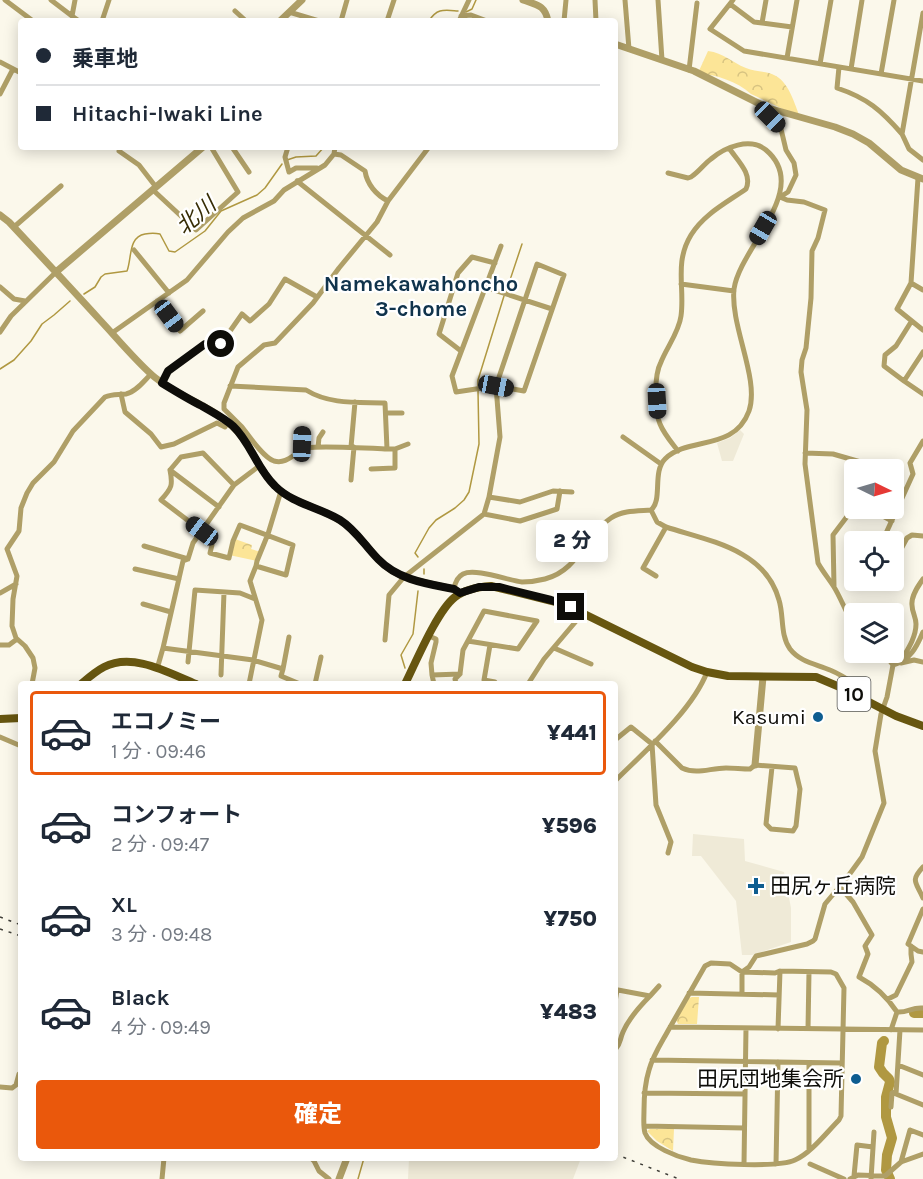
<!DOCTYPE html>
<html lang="ja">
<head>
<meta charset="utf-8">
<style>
  body { margin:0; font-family:Karla,"Noto Sans JP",sans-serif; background:#f6f6f7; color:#1f2937; height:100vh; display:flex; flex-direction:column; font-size:22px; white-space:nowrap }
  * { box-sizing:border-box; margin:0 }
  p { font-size:20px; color:#747a83 }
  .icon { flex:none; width:33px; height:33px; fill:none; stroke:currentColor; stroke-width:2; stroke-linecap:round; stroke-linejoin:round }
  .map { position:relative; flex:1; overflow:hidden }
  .drawer { position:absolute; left:18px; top:681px; width:600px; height:480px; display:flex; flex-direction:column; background:#fff; border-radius:6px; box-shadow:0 3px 15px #0003 }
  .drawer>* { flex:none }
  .top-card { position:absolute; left:18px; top:18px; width:600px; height:132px; border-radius:6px; box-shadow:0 3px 15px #0003; display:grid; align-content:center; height:132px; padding:0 18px; background:#fff }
  .needle { width:39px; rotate:95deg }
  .controls { position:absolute; left:844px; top:459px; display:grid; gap:12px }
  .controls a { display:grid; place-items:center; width:60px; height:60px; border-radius:6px; background:#fff; box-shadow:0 3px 15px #0003; font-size:30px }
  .end { position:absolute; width:27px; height:27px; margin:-14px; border:8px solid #0e0d09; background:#fff; box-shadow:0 0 0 3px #fff }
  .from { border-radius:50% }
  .bubble { position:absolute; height:42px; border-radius:6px; background:#fff; box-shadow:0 3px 15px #0003; font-size:20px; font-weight:800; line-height:42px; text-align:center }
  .car { position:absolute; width:18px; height:36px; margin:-18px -9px; border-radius:8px; box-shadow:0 0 4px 2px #0007; background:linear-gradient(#222 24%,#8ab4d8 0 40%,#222 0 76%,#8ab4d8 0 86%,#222 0) }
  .top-card b { display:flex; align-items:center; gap:21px; height:57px; font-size:22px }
  .top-card b+b { border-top:2px solid #e0e1e3 }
  .top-card i { width:15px; height:15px; background:#1f2937 }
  ul { padding:10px 0 0; list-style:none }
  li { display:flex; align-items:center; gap:18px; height:84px; margin:0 12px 9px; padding:0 6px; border:3px solid transparent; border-radius:6px }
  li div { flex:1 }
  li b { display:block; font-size:22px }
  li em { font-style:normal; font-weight:800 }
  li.selected { border-color:#ea580c }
  li>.icon { width:54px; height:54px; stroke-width:1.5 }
  .primary-button { display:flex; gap:12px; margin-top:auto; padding:12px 18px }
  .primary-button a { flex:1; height:69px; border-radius:6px; background:#ea580c; color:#fff; font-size:24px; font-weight:800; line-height:69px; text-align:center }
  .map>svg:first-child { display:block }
  .built { fill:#efead7 }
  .park { fill:url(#park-crowns) }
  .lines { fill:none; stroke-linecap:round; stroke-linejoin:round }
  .stream { stroke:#b09841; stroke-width:1.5 }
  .river { stroke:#b09841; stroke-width:10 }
  .minor { stroke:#af9f67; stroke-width:5 }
  .tertiary { stroke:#af9f67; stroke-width:7 }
  .primary { stroke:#675610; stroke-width:8 }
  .rail { stroke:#3d3c36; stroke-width:1.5; stroke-dasharray:3 6; stroke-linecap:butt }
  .route { stroke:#0e0d09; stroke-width:8 }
  .poi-dot { fill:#0e5d90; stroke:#fff; stroke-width:2 }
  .labels { text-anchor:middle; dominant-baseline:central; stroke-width:4.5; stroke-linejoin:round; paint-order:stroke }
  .shield { fill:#fff; stroke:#565653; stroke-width:1.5 }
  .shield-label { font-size:20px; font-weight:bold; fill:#0e0d09 }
  .poi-label { font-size:21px; fill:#0e0d09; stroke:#fff; text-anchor:end }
  .water-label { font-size:22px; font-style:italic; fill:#362c04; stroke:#fff }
  .neighbourhood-label { font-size:22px; font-weight:bold; fill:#10334c; stroke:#fff }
</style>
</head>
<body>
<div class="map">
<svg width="923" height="1179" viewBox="0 0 923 1179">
  <defs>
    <pattern id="park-crowns" width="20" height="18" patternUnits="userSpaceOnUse" patternTransform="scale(1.5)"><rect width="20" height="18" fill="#fce597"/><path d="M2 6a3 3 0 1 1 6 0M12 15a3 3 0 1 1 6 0" fill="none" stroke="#d7c381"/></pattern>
  </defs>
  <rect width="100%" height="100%" fill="#fbf8eb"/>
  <!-- built -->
  <path class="built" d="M740,430L744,434L733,461H722L717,443L730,438Z
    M693,834L744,839L745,861L784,872L791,908V942L752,955H742L736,901L701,856H692Z
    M409,1158H581L573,1179H408Z"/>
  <!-- park -->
  <path class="park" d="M708,51C724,53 731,62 746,68C753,71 761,71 769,73C788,78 793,100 800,117L751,94C737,81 716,75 698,73Z
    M235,539L252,545L251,549L261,552L257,561L229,555Z
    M692,997H699L697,1024H678L676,1020L689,998Z
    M650,1129H674L673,1151L657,1141L647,1131Z"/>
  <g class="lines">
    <!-- stream -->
    <path class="stream" d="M466,12L472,9L476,0
      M429,21C437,8 444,10 458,11
      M287,160L296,157L316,156L324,147
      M506,292L522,244
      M84,294L95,287L101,277L105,274L127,271C132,258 128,237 145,234C151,233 155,233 160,234L169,251L175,252L205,231L221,211L257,195L265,188L282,164
      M0,369L14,360L31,341L42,324L54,315L70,301
      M478,386V380L504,296
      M418,557L415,553L429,528L436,520L455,508L464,500L469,492L479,444L478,391
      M424,569V574
      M405,668L401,655L413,634L418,591
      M358,1179L364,1158"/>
    <!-- river -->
    <path class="river" d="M914,1013H923
      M884,1041L882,1043L879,1067L883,1073L889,1079L890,1082L886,1097V1117L892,1138L887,1155L886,1170L890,1179"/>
    <!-- minor -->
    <path class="minor" d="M5,0L33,21
      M51,0L72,16
      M75,0L72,16L79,21
      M595,0L596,21
      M625,0L629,49
      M658,0L662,60
      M733,0L710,29L744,51L923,81
      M766,0L762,23L792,27
      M730,4L754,22L762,23
      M235,11L246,21
      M289,12L319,21
      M923,13L902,134L909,149L923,160
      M461,16L471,15L487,21
      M102,21L109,0
      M341,21L347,0
      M387,21L394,0
      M459,21L469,0
      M564,21L566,0
      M787,58L797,0
      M0,62L21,73
      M820,64L831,0
      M839,67L837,88C867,98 881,110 902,134
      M851,69L862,0
      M689,70L697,3
      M881,74L894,0
      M0,94L13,69
      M768,108L770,117L781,129L786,150L794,163L796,175L788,192L780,197
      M121,147L119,151L139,165L156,187
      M232,147L249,172
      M288,147L285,157L289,172L296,168H317
      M334,154L341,155L365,171C367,184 376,195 388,201
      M918,178L911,283L923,290
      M297,181L390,255
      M153,190L196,230L238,192L211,147
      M780,197L787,200L804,202L825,210L818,238L812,251L811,298L806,348L802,360L801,372L807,410L805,464L818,563C823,572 829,579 834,587C842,600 846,614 855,626
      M14,227L61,186
      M134,250L169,293
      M911,283L897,309L923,330
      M681,284L734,291
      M0,287L14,299L25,301
      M485,287L552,309
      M157,301L180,331L203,311
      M0,332L11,316L56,272
      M112,333L187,280L228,232L243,218L274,201L284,190L325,165L334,154L335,147
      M461,351L439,334L458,273L472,257L495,263
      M923,352L904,381L923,394
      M904,381L884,366L885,355L896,346L911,322
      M162,383L168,371L205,344H221L242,314L250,321L269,304L285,279L317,297
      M230,386L306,390C330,405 359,402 385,403L387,449C366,448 347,447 326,447C320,447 313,447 307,448C295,451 288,465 274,461C263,457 249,436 242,427
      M121,394L125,412L151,434L161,447L174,444L217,423L225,427L228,422
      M386,413H402
      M302,430L301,444L303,450
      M238,431L242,427L224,409V403L238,367L264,345L275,343L313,303L339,268L377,222L388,201L429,147
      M623,437L661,464
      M318,447L319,438L323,432
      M351,447L355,402
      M387,449H395L408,444
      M678,451C672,443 664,434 660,424C654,410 654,375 661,362C667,347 679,332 681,316C685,288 674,263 691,235C704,214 726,203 746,189C753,174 737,160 729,148
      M805,453L833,454L871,465L869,470
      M371,469L395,468V449
      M170,470C173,485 172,488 161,500L211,538L212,545L210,553L229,558L233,541L240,525L293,545L286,575L256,566L250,581L262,620L249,684
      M351,480L354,447
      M489,497L520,502L553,491L572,492
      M219,507L170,470L181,457L203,453L234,485
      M868,508L892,521
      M651,510C663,500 652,472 665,459C688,436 734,452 749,411C760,379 730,326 734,289C740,247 812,189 766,150C750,137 725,147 711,159C704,164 699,172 691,177L688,178L668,173
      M651,510L657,522L666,527C709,541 765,549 779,600C784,616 780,635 790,649C800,662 816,664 830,670C840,674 849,680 858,686V696
      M484,514L520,521L557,509L560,491
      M882,542L913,474L910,463L923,441
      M144,546L188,559
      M894,562L907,538L912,535L923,536
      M256,566L257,561L268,534L281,491
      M135,569L179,579
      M656,576L643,568L666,527
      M834,586L833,535L855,506
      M454,589C455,583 457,577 463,574C475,568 507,580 522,582C529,582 537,581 545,579C580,570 584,535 611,518C623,510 638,511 651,510
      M0,593L16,584
      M143,604L171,612
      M429,636L436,639V642L431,663L432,675
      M385,640L389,595L404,577L484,514L489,497L500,437L496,386L537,264L564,275L524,391L496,386L456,392L452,376L501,246
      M0,645H9L17,639
      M490,645L484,680L495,682L496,684
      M163,648L183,561L188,559L193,543L234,485L259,466
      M554,648L591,664
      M883,652L893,665
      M902,659C908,649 916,637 916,624C916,617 912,612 912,605C911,596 918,586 923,579
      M188,662L195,590L240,593L255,599
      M901,663L914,660L923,662
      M157,669L163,648L253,660L283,669L281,676L300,684
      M283,669L289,637
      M221,675L224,592
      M32,684L35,668L33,658L25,646L16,638L12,626L13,599L17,576L7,549L19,531L21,508L27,493L33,483L54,462L73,431L105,397C112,394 118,395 126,394C136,392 144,381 151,374
      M315,684L321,657
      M434,684L432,675L460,674L463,650L484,611L537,621L518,649L468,641
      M456,684L455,679L460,674
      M528,684L544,659L583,613
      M0,737L21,746
      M615,740L631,727L652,744L656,805L671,842L668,853
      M655,741L682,768C697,775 710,768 726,768C734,768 742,769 750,769L755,765L795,768L800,789L796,826L793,831L771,829L766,824L772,767
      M615,781C645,751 692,711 707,672
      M923,867C910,881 916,882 923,898
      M840,887L853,902L872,935L865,946L868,954L859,977C876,986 887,997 897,1012C908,1013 911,1007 923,1008
      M923,909L908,944L918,951L923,952
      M711,963L730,964L742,972L775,973L780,971L831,972L836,974L844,988L841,1116L839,1120C827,1132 811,1153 795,1160C777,1168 712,1164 691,1160C678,1157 650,1147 645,1133C643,1126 644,1118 644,1110C644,1097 645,1083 649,1070C653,1055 662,1042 669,1029C681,1008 693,987 705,966Z
      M689,993L779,995
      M742,994V972L749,967L756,956L807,944L813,941L815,939L825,904L846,879L862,857L884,803L875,751L881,714L887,697L893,665C910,661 917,646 923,632
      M650,996L659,986
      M888,999L896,995L912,962L911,954V946
      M615,1002L617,990
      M670,1027L923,1030
      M778,1029L780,971
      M808,1029L809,972
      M891,1030L897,1012
      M900,1030L896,1094L923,1105
      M615,1050C622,1041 619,1041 623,1032C629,1018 639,1007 650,996L618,990
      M652,1060L841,1063
      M898,1065L923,1075
      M0,1087L12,1088L16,1085L19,1074
      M644,1093L745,1094
      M891,1107L892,1093L896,1091
      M644,1126L744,1128
      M809,1150V1063
      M311,1158L314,1161L319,1171L329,1179
      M901,1162L910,1130L923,1135
      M744,1164L746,1028
      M776,1164L778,1062
      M810,1164L844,1179
      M854,1176L857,1145L873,1147
      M162,1179L164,1158
      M850,1179L858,1175L885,1176L901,1162L923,1154
      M871,1179L874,1132"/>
    <!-- tertiary -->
    <path class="tertiary" d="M523,0C537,5 545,5 548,21
      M280,21L302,0
      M615,44L694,71L768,108L835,127L853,134L869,143L901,170L923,179
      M0,215L9,222C39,254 69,286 99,319C116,337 133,358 152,375C176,396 210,405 232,426C251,442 257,468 274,485C292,504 320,507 341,521C357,531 366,547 379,560C399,581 428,583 454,589L460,593
      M56,272L203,147
      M755,765L763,677
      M339,1179L347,1158"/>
    <!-- primary -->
    <path class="primary" d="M81,684C88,678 96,671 104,667C133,652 169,673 196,684
      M405,684C416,662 437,611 455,597C465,589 478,587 491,586L564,604L692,667L707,672L728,676L816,677L842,688L896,716L923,726
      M0,719L21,718"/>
    <!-- rail -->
    <path class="rail" d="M0,917L21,925
      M0,929L21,936
      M615,1154L679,1179"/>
  </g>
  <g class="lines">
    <!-- route -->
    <path class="route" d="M221,344H205L168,371L162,383C175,391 188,399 202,406C212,412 224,418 233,426C251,443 257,469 275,486C293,504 319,507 340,520C356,530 365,546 378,559C398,580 428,584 454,589L460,593L479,587H499L551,600L571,607"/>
  </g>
  <!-- markers -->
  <g class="poi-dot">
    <circle cx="818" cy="717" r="6"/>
    <path d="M753 877h6v6h6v6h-6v6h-6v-6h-6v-6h6z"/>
    <circle cx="856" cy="1079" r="6"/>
  </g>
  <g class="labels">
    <!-- shield labels -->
    <rect class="shield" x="837.5" y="677" width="33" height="34" rx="4.5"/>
    <g class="shield-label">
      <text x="854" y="694">10</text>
    </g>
    <!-- poi labels -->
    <g class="poi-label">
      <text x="806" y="717">Kasumi</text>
      <text x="770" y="886" text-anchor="start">田尻ヶ丘病院</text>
      <text x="844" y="1079">田尻団地集会所</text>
    </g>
    <!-- water labels -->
    <g class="water-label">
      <text transform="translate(196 216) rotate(-40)">北川</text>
    </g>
    <!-- neighbourhood labels -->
    <g class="neighbourhood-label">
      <text x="421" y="284">Namekawahoncho<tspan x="421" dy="25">3-chome</tspan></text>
    </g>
  </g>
</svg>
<div class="controls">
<a><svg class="needle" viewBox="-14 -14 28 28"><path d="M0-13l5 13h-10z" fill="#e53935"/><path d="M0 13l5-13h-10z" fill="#747a83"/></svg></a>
<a><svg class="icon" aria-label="locate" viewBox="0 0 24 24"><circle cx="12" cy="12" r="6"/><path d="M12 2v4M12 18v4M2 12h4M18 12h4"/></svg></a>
<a><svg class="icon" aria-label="layers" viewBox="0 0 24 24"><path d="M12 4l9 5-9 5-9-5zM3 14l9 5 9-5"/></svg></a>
</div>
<i class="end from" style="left:221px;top:344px"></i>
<i class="end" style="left:571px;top:607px"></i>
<div class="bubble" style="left:536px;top:520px;width:72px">2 分</div>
<i class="car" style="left:770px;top:117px;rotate:135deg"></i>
<i class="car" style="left:763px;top:228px;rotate:210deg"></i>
<i class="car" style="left:169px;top:316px;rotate:143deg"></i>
<i class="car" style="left:496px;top:386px;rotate:101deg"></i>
<i class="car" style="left:657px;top:401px;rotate:177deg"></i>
<i class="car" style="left:302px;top:444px;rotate:2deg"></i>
<i class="car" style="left:202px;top:531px;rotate:307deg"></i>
<div class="top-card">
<b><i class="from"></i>乗車地</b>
<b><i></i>Hitachi-Iwaki Line</b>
</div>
<section class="drawer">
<ul>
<li class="selected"><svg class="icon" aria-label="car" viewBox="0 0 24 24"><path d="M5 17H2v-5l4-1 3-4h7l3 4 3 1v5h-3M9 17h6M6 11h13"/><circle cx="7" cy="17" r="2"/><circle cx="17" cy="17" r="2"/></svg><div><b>エコノミー</b><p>1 分 · 09:46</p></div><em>¥441</em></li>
<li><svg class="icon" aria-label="car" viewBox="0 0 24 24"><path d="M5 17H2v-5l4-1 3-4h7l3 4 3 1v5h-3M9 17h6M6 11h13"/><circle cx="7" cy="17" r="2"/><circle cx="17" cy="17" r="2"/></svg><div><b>コンフォート</b><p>2 分 · 09:47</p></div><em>¥596</em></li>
<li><svg class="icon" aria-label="car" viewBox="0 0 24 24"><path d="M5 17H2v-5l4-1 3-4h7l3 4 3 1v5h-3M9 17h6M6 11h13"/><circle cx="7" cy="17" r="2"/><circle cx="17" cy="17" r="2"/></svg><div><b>XL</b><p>3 分 · 09:48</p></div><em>¥750</em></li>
<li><svg class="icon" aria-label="car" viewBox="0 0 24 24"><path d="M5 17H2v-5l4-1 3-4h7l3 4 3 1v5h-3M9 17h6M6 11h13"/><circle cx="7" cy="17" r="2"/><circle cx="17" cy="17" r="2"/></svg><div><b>Black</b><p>4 分 · 09:49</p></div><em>¥483</em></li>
</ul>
<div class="primary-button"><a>確定</a></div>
</section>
</div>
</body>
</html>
